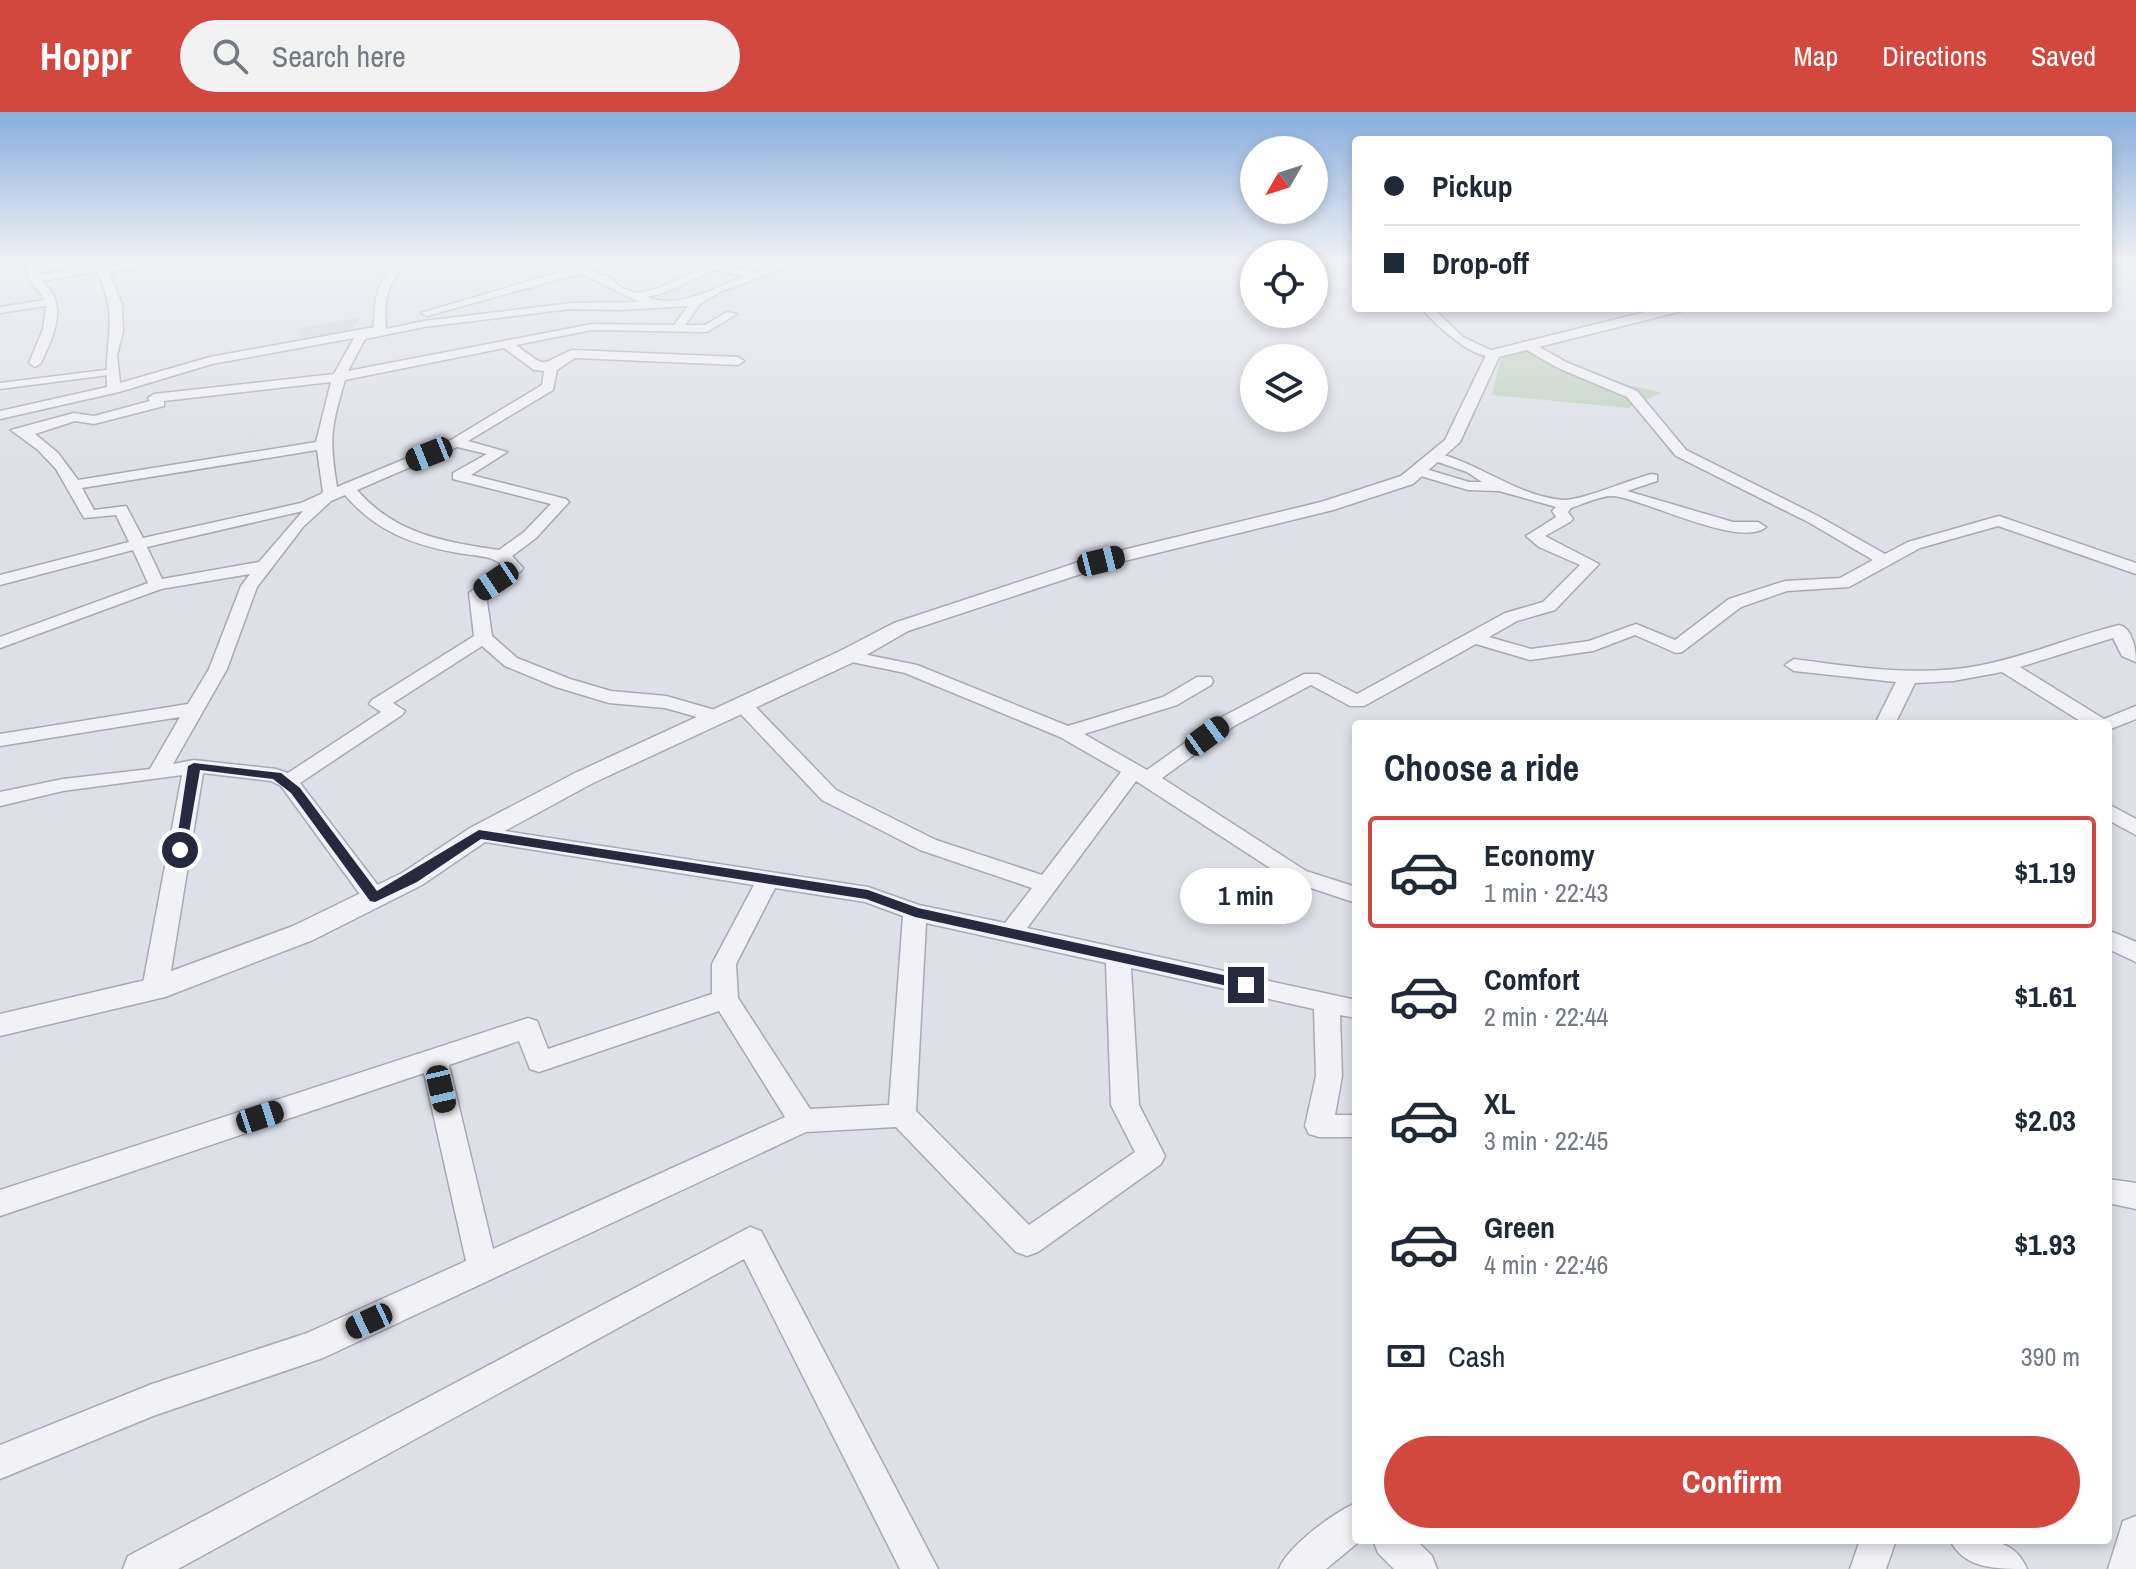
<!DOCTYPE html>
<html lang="en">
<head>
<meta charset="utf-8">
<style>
  body { margin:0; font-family:"Archivo Narrow",sans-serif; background:#f2f2f3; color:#1f2937; height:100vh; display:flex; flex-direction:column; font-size:30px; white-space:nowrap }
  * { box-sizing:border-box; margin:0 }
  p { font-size:26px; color:#747a83 }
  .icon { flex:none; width:44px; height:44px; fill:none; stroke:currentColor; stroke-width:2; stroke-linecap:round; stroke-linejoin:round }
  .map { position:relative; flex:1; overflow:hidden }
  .drawer { position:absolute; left:1352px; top:608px; width:760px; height:824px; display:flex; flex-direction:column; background:#fff; border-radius:8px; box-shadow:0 4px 12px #0003 }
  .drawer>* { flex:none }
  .top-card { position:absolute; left:1352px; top:24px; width:760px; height:176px; border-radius:8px; box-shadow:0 4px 12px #0003; display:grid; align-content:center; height:176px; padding:0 32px; background:#fff }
  .needle { width:52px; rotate:231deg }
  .fabs { position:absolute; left:1240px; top:24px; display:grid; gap:16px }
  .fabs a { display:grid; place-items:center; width:88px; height:88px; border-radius:50%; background:#fff; box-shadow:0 4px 12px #0003; font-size:40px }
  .end { position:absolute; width:36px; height:36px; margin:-18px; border:10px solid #272a3f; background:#fff; box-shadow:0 0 0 4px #fff }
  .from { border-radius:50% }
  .bubble { position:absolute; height:56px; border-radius:28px; background:#fff; box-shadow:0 4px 12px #0003; font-size:26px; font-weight:700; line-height:56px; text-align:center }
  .car { position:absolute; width:24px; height:48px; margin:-24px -12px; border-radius:10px; box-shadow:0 0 6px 2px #0007; background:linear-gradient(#222 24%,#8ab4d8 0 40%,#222 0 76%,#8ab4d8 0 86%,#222 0) }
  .top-card b { display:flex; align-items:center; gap:28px; height:76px; font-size:30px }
  .top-card b+b { border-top:2px solid #e0e1e3 }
  .top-card i { width:20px; height:20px; background:#1f2937 }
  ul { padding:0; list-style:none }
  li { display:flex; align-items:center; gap:24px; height:112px; margin:0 16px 12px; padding:0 16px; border:4px solid transparent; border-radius:8px }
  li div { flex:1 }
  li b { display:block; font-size:30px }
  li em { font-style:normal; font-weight:700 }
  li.on { border-color:#d2483e }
  li>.icon { width:72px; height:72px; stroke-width:1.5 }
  h2 { padding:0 32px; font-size:36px; line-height:96px }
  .pay { display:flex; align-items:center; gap:20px; height:88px; padding:0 32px; font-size:30px }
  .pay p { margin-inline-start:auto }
  .button { display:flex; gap:16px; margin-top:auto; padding:16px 32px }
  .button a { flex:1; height:92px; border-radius:48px; background:#d2483e; color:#fff; font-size:32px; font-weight:700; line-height:92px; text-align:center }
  header { display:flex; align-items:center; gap:48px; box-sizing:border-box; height:112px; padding:0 40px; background:#d2483e; color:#fff }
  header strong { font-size:38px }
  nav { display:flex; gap:44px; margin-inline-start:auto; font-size:28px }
  .search { width:560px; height:72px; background:#f2f2f3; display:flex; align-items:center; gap:20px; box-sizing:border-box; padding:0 28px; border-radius:44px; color:#747a83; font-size:30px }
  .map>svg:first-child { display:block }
  .built { fill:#d0d2dd }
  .green { fill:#bfd2bf }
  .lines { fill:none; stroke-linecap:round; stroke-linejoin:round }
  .pedestrian-casing { stroke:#a7a9b5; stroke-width:3 }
  .minor-casing { stroke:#a7a9b5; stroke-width:3 }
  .tertiary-casing { stroke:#a7a9b5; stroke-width:3 }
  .pedestrian { fill:#f1f1f6; fill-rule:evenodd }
  .minor { fill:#f1f1f6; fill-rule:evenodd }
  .tertiary { fill:#f1f1f6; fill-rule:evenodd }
  .route { fill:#272a3f }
</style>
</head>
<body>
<header>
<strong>Hoppr</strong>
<div class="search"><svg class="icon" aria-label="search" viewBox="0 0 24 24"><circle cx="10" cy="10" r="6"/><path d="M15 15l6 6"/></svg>Search here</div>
<nav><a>Map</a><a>Directions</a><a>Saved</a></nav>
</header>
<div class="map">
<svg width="2136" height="1457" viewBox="0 0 2136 1457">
  <rect width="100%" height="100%" fill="#dee0e8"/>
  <!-- built -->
  <path class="built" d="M362,205L344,227L308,233L296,217Z"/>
  <!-- green -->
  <path class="green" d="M1543,235L1556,255L1662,281L1628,296L1492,283L1501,245Z"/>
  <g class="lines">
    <defs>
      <path id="pedestrian" d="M113,257L116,258V262L0,277V271Z"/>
      <path id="minor" d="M23,147H33L38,163L101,152L106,155L150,147H173L109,161L122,192L123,220L117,243L120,271L210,245L374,215C374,187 377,167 399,147H410C387,172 384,183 386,217L424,209L570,191L640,190C619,182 601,169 579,162L427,204L421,201L604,147H620L590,159L609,165L622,176L637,181L659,176L712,152L757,160L794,147H809L720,180L700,192L685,213H705L727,200L737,202L707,220L592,218L516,233C550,258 538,252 572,238L738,245L744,249L738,253L575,246L557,258L553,278L468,329L507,340L471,363L566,387L569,390L536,426L512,444L523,456L521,459L486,483L492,524L517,546L570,567L611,579L666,584L722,600L725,604L715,610L665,596L609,591L556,575L505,554L482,534L393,591L405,599L402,603L300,671L383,780L387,786L383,792H367L281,674L271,669L203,661L168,877L164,883L155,886L146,883L142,877L182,663L63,679L0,694V680L63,667L150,657L180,605L0,634V622L188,592L209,557L241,474L250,462L161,477L0,536V525L148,471L133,438L0,473V463L129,430L116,403L84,406L56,357L38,338L11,318L74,301L94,304L150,289L148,286L154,282L334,262L354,226L212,252L119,280L0,307V299L107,275C104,226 120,207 97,159L42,169C69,192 54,223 41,251L35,255L29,251L43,217L46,194L0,201V195L45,188L29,167ZM713,158L746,164C714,175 681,198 647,185L667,180ZM688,194L674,213L592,212L348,259L365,227L424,215L570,197L621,198ZM504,236L534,258L544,259L542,273L451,328L337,375C329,326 331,315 345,268ZM331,270L316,330L78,368L58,341L35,322L75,309L94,312L164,294V289ZM457,335L487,342L453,361V367L551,392L524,420L499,438C444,430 395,422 357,378ZM317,338L323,380L321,382L301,391L143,426L126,394L94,398L82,376ZM345,383C374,417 409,432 453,440C471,444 492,442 505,455L469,481L474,524L372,588L369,592L381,600L288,661L276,657L194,648L173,652L227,557L257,475L303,415L331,389ZM303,399L259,450L162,467L147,435Z
        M1421,196H1433L1463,225L1499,242C1479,255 1434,211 1421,196Z
        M1523,230H1531L1566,250L1637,279L1686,338L1818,404L1885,442L1908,430L1999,404L2136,451V462L1998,414L1920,436L1849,475L1787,479L1741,495L1682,540L1676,541L1635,523L1593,539L1530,548L1476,532L1364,594H1350L1311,573L1234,614L1162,666L1306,759L1356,775V791L1290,769L1136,669L1027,816L1356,888V906L1340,903L1342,964L1335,1003H1356V1025H1319L1309,1022L1305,1014L1316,964L1314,897L1131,856L1139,993L1165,1044L1161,1052L1038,1140L1027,1144L1016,1140L896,1015L806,1020L323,1246L153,1304L0,1367V1333L152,1272L307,1221L466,1149L424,961L0,1104V1078L528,906L537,909L548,937L712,882V852L754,773L479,729L471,727L468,722L471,717L479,715L868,775L919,793L1005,811L1032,776L920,738L822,688L735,596L732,592L735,588H749L836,678L936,728L1042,763L1121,660L1060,625L905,561L842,548L839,544L842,540L848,539L917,553L1068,614L1163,585L1197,565H1211L1213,569L1211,573L1177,593L1084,622L1147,658L1220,606L1304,562H1318L1357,582L1505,501L1543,490L1580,453L1539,435L1526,424L1556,405L1552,399L1556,395L1499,379L1468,378L1414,362V356L1419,355L1469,370H1482L1467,360L1432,348L1430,345L1437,341C1481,352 1517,384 1563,388C1581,389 1631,367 1652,362L1657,363V369L1627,379L1733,410H1758L1766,415C1740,437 1647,388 1614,384C1602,383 1583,392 1571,396L1568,400L1573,407L1570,410L1545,424L1599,452L1555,498L1517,509L1489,525L1531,537L1589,529L1636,512L1675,528L1729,487L1785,469L1840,466L1873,448L1808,410L1676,344L1627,285L1558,256L1523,236ZM775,776L865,790L903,804L889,993L810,997L738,886L736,852ZM926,811L1106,851L1111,993L1135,1040L1029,1113L916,999ZM719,899L785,1005L493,1137L449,953L519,929L530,957L539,960Z
        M2119,513C2133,516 2136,538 2136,550L2122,544L2113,526L2020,555L2104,607L2136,594V607L2108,618V612H2085L2002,560L1953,569L1915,571L1895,612H1875L1896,570L1794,559L1785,553L1794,547C1855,555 1916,565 1977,554C2026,545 2071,525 2119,513Z
        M2108,692L2136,707V723L2108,708Z
        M2108,818L2136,830V850L2108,837Z
        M2108,1067L2136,1071V1097L2108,1091Z
        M750,1115L761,1119L938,1457H900L744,1147L178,1457H123L128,1444Z
        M1356,1391V1428H1361L1326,1457H1279C1288,1434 1333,1401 1356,1391Z
        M2136,1404V1457H2108L2123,1409Z
        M1373,1428H1416L1432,1444L1437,1457H1394L1378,1441Z
        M1860,1428H1896L1886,1457H1850Z
        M1950,1428C1981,1428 2013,1423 2027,1457C1996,1457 1964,1457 1950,1428Z"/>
      <path id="tertiary" d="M1661,196H1694L1499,245L1460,330L1413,372L1333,398L1108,453L908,519L856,549L593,671L488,728L422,773L313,828L165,885L0,924V902L150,867L293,814L402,761L470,716L575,661L840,539L894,511L1094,445L1321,390L1401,364L1445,328L1488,239Z"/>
    </defs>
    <!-- pedestrian casing -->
    <use href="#pedestrian" class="pedestrian-casing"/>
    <!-- minor casing -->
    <use href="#minor" class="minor-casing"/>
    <!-- tertiary casing -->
    <use href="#tertiary" class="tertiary-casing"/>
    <!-- pedestrian -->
    <use href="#pedestrian" class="pedestrian"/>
    <!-- minor -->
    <use href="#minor" class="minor"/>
    <!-- tertiary -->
    <use href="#tertiary" class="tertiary"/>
  </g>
  <!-- sky -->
  <linearGradient id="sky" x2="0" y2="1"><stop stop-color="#87aedc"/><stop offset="0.42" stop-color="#f0f1f5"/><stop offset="1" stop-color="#f0f1f5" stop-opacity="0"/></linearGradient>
  <rect width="2136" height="351" fill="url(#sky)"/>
  <!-- route -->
  <path class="route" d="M194,651L281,661L300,676L377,779L479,718L868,778L918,796L1246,868L1254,873L1246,878L915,805L866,787L481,727L417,770L375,790L370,789L291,681L273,667L200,658L186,738L180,742L175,741L188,654Z"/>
</svg>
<div class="fabs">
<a><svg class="needle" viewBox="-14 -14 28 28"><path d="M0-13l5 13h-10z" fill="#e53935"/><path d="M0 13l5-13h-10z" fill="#747a83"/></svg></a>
<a><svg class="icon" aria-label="locate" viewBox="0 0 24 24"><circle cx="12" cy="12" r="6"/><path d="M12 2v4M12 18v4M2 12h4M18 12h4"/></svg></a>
<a><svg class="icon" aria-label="layers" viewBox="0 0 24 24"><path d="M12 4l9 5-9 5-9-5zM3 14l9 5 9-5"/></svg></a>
</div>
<i class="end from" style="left:180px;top:738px"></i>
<i class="end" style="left:1246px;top:873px"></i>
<div class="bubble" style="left:1180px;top:756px;width:132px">1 min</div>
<i class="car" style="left:429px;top:342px;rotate:248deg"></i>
<i class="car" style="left:1101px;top:449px;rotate:76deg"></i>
<i class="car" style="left:496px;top:469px;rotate:236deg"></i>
<i class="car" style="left:1207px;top:624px;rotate:54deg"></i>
<i class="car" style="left:441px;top:977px;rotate:167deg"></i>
<i class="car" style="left:260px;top:1005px;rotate:72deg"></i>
<i class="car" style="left:369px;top:1209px;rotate:245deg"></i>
<div class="top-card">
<b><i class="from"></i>Pickup</b>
<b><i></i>Drop-off</b>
</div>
<section class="drawer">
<h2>Choose a ride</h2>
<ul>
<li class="on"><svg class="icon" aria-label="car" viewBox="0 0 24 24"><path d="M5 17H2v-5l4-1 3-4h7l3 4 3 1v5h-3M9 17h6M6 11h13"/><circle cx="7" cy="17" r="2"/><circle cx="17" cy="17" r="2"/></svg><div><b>Economy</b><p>1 min · 22:43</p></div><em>$1.19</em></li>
<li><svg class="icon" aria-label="car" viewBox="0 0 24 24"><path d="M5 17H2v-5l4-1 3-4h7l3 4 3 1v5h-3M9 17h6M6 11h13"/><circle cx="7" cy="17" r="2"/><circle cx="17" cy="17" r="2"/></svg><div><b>Comfort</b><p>2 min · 22:44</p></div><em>$1.61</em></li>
<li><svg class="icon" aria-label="car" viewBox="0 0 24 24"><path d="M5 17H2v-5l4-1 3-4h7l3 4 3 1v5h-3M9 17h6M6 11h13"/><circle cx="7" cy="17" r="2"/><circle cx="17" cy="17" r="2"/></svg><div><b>XL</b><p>3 min · 22:45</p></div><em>$2.03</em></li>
<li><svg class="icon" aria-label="car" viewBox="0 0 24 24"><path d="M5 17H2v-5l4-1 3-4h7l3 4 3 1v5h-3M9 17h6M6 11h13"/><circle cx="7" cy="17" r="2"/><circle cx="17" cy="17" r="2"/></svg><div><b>Green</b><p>4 min · 22:46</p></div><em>$1.93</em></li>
</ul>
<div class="pay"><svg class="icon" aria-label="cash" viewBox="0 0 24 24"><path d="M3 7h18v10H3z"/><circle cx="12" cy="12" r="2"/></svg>Cash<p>390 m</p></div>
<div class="button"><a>Confirm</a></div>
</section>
</div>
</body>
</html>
